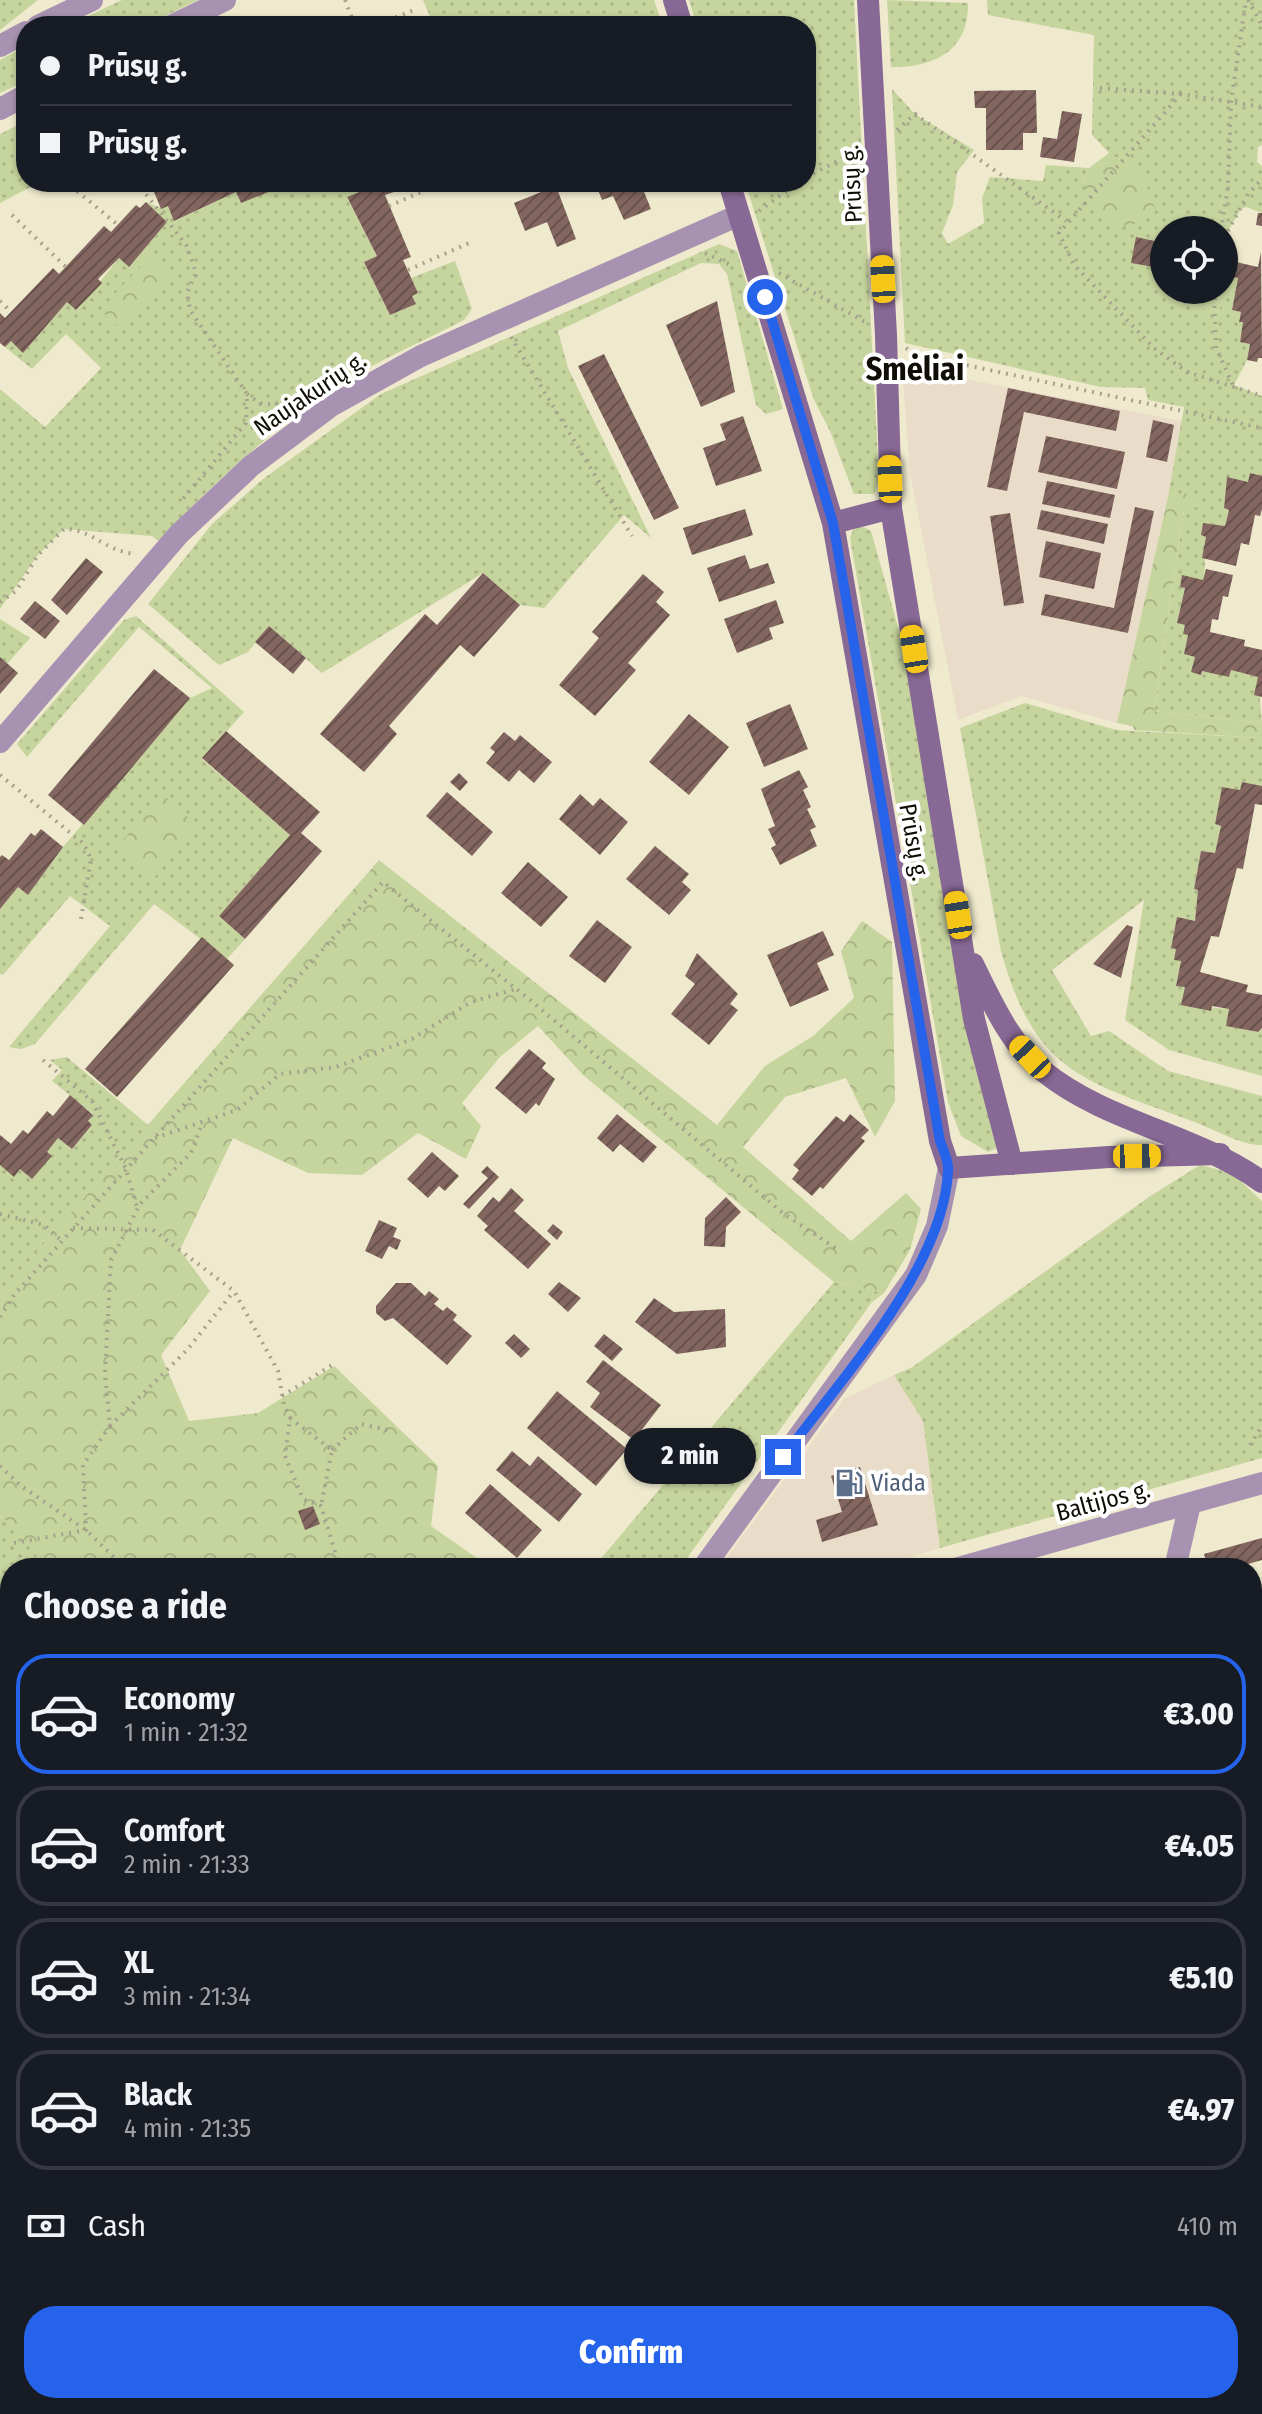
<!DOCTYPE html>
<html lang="en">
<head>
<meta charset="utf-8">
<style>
  body { margin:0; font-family:"Fira Sans Condensed",sans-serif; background:#242831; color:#f1f3f6; height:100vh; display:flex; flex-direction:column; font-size:30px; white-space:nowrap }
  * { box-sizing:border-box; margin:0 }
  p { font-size:26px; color:#9ea1a6 }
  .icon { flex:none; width:44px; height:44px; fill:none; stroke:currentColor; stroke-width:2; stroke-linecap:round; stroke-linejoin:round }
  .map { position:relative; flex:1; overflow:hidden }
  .side { position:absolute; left:0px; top:1558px; width:1262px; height:856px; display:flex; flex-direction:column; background:#171b24; border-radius:32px 32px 0 0; box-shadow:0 2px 6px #0004 }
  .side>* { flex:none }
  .banner { position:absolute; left:16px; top:16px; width:800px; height:176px; border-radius:32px; box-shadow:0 2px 6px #0004; display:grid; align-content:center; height:176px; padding:0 24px; background:#171b24 }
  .controls { position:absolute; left:1150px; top:216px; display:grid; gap:16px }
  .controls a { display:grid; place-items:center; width:88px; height:88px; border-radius:50%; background:#171b24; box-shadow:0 2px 6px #0004; font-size:40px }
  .end { position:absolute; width:36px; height:36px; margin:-18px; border:10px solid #2563eb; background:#fff; box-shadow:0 0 0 4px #fff }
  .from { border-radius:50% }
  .bubble { position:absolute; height:56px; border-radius:28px; background:#171b24; box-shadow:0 2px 6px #0004; font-size:26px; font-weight:800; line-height:56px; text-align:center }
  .car { position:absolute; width:24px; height:48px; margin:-24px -12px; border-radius:10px; box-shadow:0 0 6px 2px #0007; background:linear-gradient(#f5c518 24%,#345 0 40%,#f5c518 0 76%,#345 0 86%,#f5c518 0) }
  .banner b { display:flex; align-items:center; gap:28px; height:76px; font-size:30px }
  .banner b+b { border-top:2px solid #363941 }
  .banner i { width:20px; height:20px; background:#f1f3f6 }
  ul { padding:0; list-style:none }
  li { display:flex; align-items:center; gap:24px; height:120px; margin:0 16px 12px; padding:0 8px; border:4px solid #363941; border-radius:32px }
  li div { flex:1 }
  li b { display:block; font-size:30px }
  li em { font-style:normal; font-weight:800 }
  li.selected { border-color:#2563eb }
  li>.icon { width:72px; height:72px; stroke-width:1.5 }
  h2 { padding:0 24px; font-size:36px; line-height:96px }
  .pay { display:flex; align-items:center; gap:20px; height:88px; padding:0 24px; font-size:30px }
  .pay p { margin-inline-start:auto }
  .cta { display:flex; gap:16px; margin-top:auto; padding:16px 24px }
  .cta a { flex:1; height:92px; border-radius:32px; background:#2563eb; color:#fff; font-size:32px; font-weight:800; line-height:92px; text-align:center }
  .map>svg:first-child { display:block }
  .commercial { fill:#e9ddc9 }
  .grass { fill:url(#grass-dots) }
  .forest { fill:url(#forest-crowns) }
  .garden { fill:#c6d49e }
  .water { fill:url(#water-ripples) }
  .building { fill:url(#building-hatch) }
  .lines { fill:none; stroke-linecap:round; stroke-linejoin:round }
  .path { stroke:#a5a18b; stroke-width:4; stroke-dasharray:2 6; stroke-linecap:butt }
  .minor { stroke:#a892b1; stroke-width:22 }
  .tertiary { stroke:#a892b1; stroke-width:22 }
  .secondary { stroke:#886895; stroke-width:22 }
  .route { stroke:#2563eb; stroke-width:10 }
  .labels { text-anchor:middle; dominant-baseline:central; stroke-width:8; stroke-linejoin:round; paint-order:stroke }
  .street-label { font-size:24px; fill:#0f0d05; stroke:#fff }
  .service-label { font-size:24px; fill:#4e5e75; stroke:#fff; text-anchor:start }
  .district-label { font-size:32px; font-weight:bold; fill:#0f0d05; stroke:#fff }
</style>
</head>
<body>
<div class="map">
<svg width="1262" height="2414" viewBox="0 0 1262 2414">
  <defs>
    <pattern id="grass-dots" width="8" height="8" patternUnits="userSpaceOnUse" patternTransform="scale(2)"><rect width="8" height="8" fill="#c6d49e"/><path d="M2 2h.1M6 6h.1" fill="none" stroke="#a9b587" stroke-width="1.8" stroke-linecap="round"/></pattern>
    <pattern id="forest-crowns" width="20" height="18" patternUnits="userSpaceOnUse" patternTransform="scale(2)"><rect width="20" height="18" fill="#c6d49e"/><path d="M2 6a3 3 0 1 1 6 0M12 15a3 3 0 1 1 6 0" fill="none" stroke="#a9b587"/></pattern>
    <pattern id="water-ripples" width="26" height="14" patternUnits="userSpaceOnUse" patternTransform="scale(2)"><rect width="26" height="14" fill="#3a9fcc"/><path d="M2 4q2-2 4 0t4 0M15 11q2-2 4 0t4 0" fill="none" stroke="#2f80a4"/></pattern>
    <pattern id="building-hatch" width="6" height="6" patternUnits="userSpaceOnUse" patternTransform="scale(2)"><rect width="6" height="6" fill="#82665f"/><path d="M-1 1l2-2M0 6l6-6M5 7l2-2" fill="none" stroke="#69524c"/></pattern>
  </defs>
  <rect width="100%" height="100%" fill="#efeace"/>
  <!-- commercial -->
  <path class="commercial" d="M902,367L1182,421L1168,497L1117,723L1021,696L958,720L910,473Z
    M894,1375L923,1421L940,1548L875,1568H719L844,1399Z"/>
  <!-- grass -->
  <path class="grass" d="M0,0H38L0,30Z
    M122,0H198L144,26H67Z
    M423,0H654L663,26H434Z
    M689,0H854L878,459L879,482L874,494H854L830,431L814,400L745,182H806V26H697Z
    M887,0L968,3C969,50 935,68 891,67Z
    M987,0H1262V145L1258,147L1257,162L1262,166V213L1246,207L1241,209L1224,238V230H1164V290H1170L1179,303L1219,312L1230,261L1236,262L1233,277L1238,278L1232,310L1241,312L1239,321L1243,322L1240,341L1250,344L1247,360L1234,385L1262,396V476L1248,482L1227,478L1224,508L1229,510L1225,526L1203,523L1201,535L1206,537C1203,552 1207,565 1203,580L1182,576L1180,586L1185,588L1177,623L1185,625L1184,634L1188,635L1184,654L1195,657L1192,672L1231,670L1258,677L1262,723L1154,711L1184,510L1198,506L1185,493L1168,497L1184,407L1148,400L1145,388L1101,387L905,343L892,89L915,114L974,150L957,172L953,205L942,233L948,244L984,223L982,198L990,177L1043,181L1046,165L1089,168L1083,184L1141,173L1109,153L1092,135L1094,35L988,15Z
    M26,46V81L0,93V60Z
    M20,124L26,130V182H40L0,203V134Z
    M280,182H358L362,191L347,198L377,256L364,262L390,315L416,304L412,296L418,293L411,278L455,261L472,309L464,320C428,339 390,355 355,376C280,421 218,478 159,541L152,536L64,529L38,555L0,609V389L45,427L101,368L66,334L32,369L5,347L11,341L24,352L67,302L77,310L119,258L129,267L167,222L146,202L161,208L168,206L175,221L236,192L241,203Z
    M719,244L737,251L783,409L766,414L756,405L727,274L719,264L701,263L558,331L568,368L651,538L624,515L544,608L520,605L483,573L322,673L269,626L248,652L219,665L148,604L212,524L263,479L381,394Z
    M861,526L871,531L901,638L998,1148L988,1152L961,1136L948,1102L850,538L853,530Z
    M136,616L244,712L202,759L290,835L219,916L245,939L227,959L154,904L35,1044L21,1049L9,1047L110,926L70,896L3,975L0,974V909L18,887L28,895L63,847L190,698L212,688L139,627L27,757L17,744L124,620Z
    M0,619L30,638L7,664L0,657Z
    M1025,703L1116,730L1262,738V786L1242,782L1240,790L1222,787L1215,824L1221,826L1215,853L1201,851L1194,889L1198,890L1195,921L1177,918L1171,948L1176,949L1181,961L1176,985L1185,987L1182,1005L1229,1009L1227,1026L1257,1032L1262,1028V1076L1169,1050L1125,1020L1144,900L1052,970L1091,1036L1109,1031L1168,1071L1262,1096V1145C1242,1146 1212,1128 1192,1121C1082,1080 1035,1073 1001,951L960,728Z
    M67,1057L148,1125L0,1294V1165L13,1176L20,1169L32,1179L51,1156L47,1152L58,1138L72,1149L92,1126L88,1121L93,1114L52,1081L62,1070L50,1060Z
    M1200,1165L1232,1173L1262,1201V1458L940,1548L923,1421L894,1375L911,1368L1149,1197Z
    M834,1282L884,1293L872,1302L680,1568H593Z
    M0,1515L38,1553L33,1568H10V1603L0,1617Z
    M10,1732V1798L0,1799V1735Z
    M587,2404H638L652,2414H583Z
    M776,2404H821L820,2414H784Z
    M912,2404H1057L1065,2414H918Z"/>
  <!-- forest -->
  <path class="forest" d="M1109,153L1142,173L1156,211L1129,227L1109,219L1083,184L1089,168Z
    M152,254L174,275L122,331L100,310Z
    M1170,290H1224L1219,312L1178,303Z
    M1185,493L1195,497L1198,507L1184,510L1154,711L1262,723V738L1134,730L1133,726L1117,723L1168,497Z
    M163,795L199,827L151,881L115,849Z
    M379,860L717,1125L765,1066L813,1036L854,998L841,951L862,921L892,942L895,1101L875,1137L846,1078L785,1097L743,1147L851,1241L906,1193L921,1209L910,1250L884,1293L834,1282L583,1075L538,1026L500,1057L462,1103L481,1126L466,1159L418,1133L362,1175L308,1173L233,1138L180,1250L210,1291L161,1355L189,1421L258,1413L334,1366L438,1466L431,1526L491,1568H33L37,1553L0,1515V1294Z
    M10,1603V1732L0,1735V1617Z
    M1252,2160L1262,2183V2371L1252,2379Z
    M700,2404H776L784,2414H715Z
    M821,2404H912L918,2414H820Z
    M1057,2404H1220L1208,2414H1065Z"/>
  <!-- garden -->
  <path class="garden" d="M1252,1966L1262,1974V2183L1252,2160Z"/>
  <!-- water -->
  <path class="water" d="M1252,1938L1262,1950L1260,1971L1252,1966Z"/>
  <!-- building -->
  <path class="building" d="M410,18L413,26H390Z
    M1036,90L1037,133H1023V150H986V108H975L974,91Z
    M1062,111L1082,114L1074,162L1040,157L1043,137L1057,139Z
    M150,182L173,183L280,182L274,184L276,189L241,203L236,192L174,221L168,206L161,209Z
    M358,182H389L394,192L385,195L411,257L403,260L418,293L412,296L416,304L390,315L364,262L377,256L347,197L362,191Z
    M595,182H640L651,209L624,220L613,196L602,200Z
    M556,186L576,239L557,247L547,222L525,231L514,203Z
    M146,202L167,222L129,267L119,258L98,279L102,283L76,310L67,302L23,353L11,341L5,347L0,343V313L5,318L53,268L59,274L104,226L111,232L136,205L140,208Z
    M1258,213H1262V226L1256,225Z
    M1136,237L1159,242L1154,267L1131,263Z
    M1261,252L1262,358H1258L1257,362L1247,360L1250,344L1240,342L1243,322H1239L1241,312L1232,310L1238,278L1233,277L1236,262L1258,267Z
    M717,301L735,392L701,407L666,325Z
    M604,354L679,508L654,520L578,366Z
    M1008,388L1120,411L1116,431L1024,412L1007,491L987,487Z
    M743,416L762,471L716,486L703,448L726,440L720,424Z
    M1153,420L1174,425L1167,462L1146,457Z
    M1046,436L1125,452L1117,489L1038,472Z
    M1250,473L1262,476V509L1260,516L1255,515L1249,545L1241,543L1236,566L1202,558L1206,537L1201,535L1203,523L1225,526L1229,510L1224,508L1227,477L1248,482Z
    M1047,481L1115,495L1110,518L1042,504Z
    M1135,507L1154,511L1128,633L1041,615L1045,594L1114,608Z
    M745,509L753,535L692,555L683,528Z
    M1041,510L1108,524L1104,544L1037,529Z
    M1010,513L1024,603L1004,606L990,516Z
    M1046,541L1101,553L1094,589L1039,577Z
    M745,555L750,569L768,563L775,583L719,602L707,568Z
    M86,558L103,572L67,615L51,600Z
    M1206,569L1233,575L1228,597L1223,596L1218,620L1212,619L1210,632L1245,640L1244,646L1262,650V697L1254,695L1258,677L1231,670L1229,677L1202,671L1201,675L1191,672L1195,657L1184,654L1188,635L1183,634L1185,625L1177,623L1185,588L1180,587L1182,575L1203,580Z
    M483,573L520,605L474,657L460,645L389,726L397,734L364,772L320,734L425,614L437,625Z
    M643,574L664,592L656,602L670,615L628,663L636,670L595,716L559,685L599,638L592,632Z
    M776,600L784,623L769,628L773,639L737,653L724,619Z
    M35,601L60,621L45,639L20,619Z
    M269,626L306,658L293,674L255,642Z
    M0,657L18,673L0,694Z
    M154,669L190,698L84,825L48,795Z
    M790,704L808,749L764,767L746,723Z
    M689,714L729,747L689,795L649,762Z
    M226,731L320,812L301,833L322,851L245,939L219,916L290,835L202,758Z
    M504,732L515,741L520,735L552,762L534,783L519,770L509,782L486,763L495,752L490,748Z
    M799,770L808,787L803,790L811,807L807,809L816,827L810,830L817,846L780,865L771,848L776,845L768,829L775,826L761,789Z
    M459,773L468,782L460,791L450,782Z
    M1242,782L1262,786V805L1255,804L1243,869L1237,868L1219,937L1211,936L1200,972L1248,985L1246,992L1262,995V1028L1258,1032L1226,1026L1229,1009L1212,1006L1211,1011L1181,1005L1185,987L1176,986L1181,961L1174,960L1176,949L1171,948L1177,917L1195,921L1198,890L1194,889L1201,851L1215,853L1221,826L1215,824L1222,787L1240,790Z
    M447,792L493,832L472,856L426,816Z
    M580,794L593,806L600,798L628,822L600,855L559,819Z
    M41,829L63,847L28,895L18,887L0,909V857L2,855L9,860L31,833L35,836Z
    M655,846L689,874L682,882L691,890L669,915L626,879Z
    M528,862L568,897L541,927L501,893Z
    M597,920L632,947L605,983L569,956Z
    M1127,925L1133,927L1121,978L1093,964Z
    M823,931L834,955L817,963L829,990L790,1007L767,955Z
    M202,937L234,965L117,1097L85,1069Z
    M697,953L738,994L730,1004L738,1010L709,1045L671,1014L695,984L685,976Z
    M529,1049L546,1063L542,1068L555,1079L539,1106L536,1103L526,1114L495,1088Z
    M70,1095L93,1115L88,1121L92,1125L72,1149L58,1138L47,1152L52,1156L32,1179L20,1169L14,1177L0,1165V1135L11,1144L23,1130L28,1134L47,1111L53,1116Z
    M617,1114L657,1147L643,1163L620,1144L613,1152L597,1138Z
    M850,1114L869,1130L861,1138L865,1141L823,1189L820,1187L812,1196L792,1179L799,1170L793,1165L836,1116L844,1122Z
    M432,1152L459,1176L445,1191L439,1186L428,1198L407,1179Z
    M487,1166L499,1177L469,1209L463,1204L488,1178L481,1172Z
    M511,1188L524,1200L514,1211L551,1244L528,1269L484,1230L488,1226L477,1216L493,1197L499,1202Z
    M726,1197L741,1212L726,1227L725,1247L704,1246L705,1218Z
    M379,1220L397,1228L393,1237L401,1240L397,1250L389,1246L382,1259L365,1251Z
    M553,1224L563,1232L557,1240L547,1231Z
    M559,1282L581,1298L568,1312L548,1294Z
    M396,1283H411L425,1296L429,1291L439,1299L434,1304L443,1311L447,1307L457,1315L453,1320L472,1336L447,1365L393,1318L385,1321L376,1313V1306Z
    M654,1298L674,1312L725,1309L726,1347L677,1354L635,1322Z
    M514,1334L530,1349L521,1358L505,1343Z
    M604,1334L623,1349L612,1361L594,1346Z
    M603,1360L661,1405L634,1440L590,1407L600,1393L586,1382Z
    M557,1391L627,1449L596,1486L527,1428Z
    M512,1451L530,1466L538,1456L582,1494L559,1522L496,1470Z
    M860,1467L878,1525L822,1542L816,1520L842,1512L831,1476Z
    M490,1484L542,1530L517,1558L465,1513Z
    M313,1506L320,1524L305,1530L298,1511Z
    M1262,1538V1560L1234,1568H1208L1204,1554Z
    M1262,1589V1611L1252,1614V1592Z
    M1262,1673V1705L1252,1708V1676Z
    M0,1880H5L2,1906H0Z
    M0,2021L10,2022V2076H3L2,2090Z
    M0,2094H8L6,2119H0Z
    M60,2404H92L118,2414H86Z
    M252,2404H278L284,2407L281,2414H248Z
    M350,2404H394L389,2414H346Z"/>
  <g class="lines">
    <!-- path -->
    <path class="path" d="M345,0L355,26
      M1248,0L1262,25
      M373,26L417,9
      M1100,88L1181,94L1262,107
      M1181,94L1059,233L1074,265L1154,348L1187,372L1262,396
      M897,130L915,114L1066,221
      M806,177L857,151
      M136,182L187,246L196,273L187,293L190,310L247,394L246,423L183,499
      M71,186L118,225
      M389,206L444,182
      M759,211L799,182
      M12,215L66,267
      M1221,230L1228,187L1231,102L1246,0
      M1224,238L1248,194L1262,179
      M705,253L733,266
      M408,270L469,243
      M779,273L865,322
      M1214,290L1216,348L1233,385
      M0,301L11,312
      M511,337L632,536
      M906,348L914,354L1262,428
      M247,394C251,397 258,403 264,404C286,408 328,376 353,368
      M0,602L16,591L38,555L64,529C93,529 103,551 136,554
      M0,775L84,844L91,859L81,919
      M43,1060L92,1101L126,1169L137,1207
      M155,1138L237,1110L280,1074L336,1067L412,1039L471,1002L516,989
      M0,1214L44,1225L62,1241
      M73,1228L153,1230L234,1291L278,1371L284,1405L290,1418L285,1456L303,1499L321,1506L340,1568
      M0,1317L14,1295L383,882L530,1000L784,1214L837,1249
      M282,1396L332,1365
      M290,1418L332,1450L321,1506
      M110,1426L187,1350L234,1291
      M1250,1445L1262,1426
      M332,1450L361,1424L392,1431
      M0,1466L21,1486L86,1530L125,1568
      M14,1543L86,1530L83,1465L110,1426L105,1373L111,1260L140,1204L191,1153L202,1124
      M1173,2404L1182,2414"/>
    <!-- minor -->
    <path class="minor" d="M0,742L178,535L251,466L331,406L421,356L739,215
      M1175,1568L1190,1504
      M0,2158L10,2160
      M665,2404L681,2414
      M211,2414L215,2404"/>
    <!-- tertiary -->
    <path class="tertiary" d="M38,26L92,0
      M171,26L225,0
      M0,46L26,32
      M0,109L26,95
      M703,1568L916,1275L937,1226L949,1168
      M958,1568L1262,1483
      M0,1822H10"/>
    <!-- secondary -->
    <path class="secondary" d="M674,0L682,26
      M868,0L886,335L891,508L974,1019L1012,1164
      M729,182L833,523L940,1141L949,1168L1109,1157L1220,1154
      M833,523L891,508
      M973,964C991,1001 1011,1045 1043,1071C1107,1123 1196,1134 1262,1182
      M1249,2414L1262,2403"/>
  </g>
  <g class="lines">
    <!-- route -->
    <path class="route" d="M765,297L833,523L940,1141C943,1150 949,1161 948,1170C945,1266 839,1382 783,1457"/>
  </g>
  <!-- icons -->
  <defs>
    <symbol id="fuel-bare" viewBox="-9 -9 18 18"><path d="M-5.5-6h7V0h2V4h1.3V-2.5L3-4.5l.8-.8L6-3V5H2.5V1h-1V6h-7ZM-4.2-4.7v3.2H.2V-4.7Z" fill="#5c6f8a" stroke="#fff" stroke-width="2.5" paint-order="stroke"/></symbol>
  </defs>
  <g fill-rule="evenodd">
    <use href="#fuel-bare" x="829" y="1463" width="40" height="40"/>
  </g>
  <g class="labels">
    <!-- street labels -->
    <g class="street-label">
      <text transform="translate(852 184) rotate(-93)">Prūsų g.</text>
      <text transform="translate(310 394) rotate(-34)">Naujakurių g.</text>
      <text transform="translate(914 842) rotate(80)">Prūsų g.</text>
      <text transform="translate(1103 1501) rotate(-15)">Baltijos g.</text>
    </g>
    <!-- service labels -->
    <g class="service-label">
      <text x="871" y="1483">Viada</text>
    </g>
    <!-- district labels -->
    <g class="district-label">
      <text x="915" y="369">Smėliai</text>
    </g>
  </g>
</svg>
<div class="controls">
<a><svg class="icon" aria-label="locate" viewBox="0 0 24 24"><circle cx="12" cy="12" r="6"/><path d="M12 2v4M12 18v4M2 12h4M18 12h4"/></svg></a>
</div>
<i class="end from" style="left:765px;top:297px"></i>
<i class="end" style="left:783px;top:1457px"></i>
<div class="bubble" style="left:624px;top:1428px;width:132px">2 min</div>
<i class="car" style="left:883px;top:279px;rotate:357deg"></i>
<i class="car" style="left:890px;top:479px;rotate:358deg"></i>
<i class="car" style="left:914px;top:649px;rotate:351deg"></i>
<i class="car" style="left:958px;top:915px;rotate:351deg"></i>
<i class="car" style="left:1030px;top:1057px;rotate:317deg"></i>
<i class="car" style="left:1137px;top:1156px;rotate:89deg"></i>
<div class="banner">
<b><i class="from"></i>Prūsų g.</b>
<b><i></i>Prūsų g.</b>
</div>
<section class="side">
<h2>Choose a ride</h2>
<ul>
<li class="selected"><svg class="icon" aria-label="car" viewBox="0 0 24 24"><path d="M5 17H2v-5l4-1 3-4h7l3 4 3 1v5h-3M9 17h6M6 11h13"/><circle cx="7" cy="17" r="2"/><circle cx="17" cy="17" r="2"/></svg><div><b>Economy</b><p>1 min · 21:32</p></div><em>€3.00</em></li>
<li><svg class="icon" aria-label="car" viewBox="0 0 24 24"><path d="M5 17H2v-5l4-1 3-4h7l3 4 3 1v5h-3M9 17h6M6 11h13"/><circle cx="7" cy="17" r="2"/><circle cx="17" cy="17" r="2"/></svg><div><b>Comfort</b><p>2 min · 21:33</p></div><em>€4.05</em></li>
<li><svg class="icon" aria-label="car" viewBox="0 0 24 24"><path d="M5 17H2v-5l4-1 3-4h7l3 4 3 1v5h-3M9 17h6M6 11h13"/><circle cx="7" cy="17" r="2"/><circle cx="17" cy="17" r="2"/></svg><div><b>XL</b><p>3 min · 21:34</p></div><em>€5.10</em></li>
<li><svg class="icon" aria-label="car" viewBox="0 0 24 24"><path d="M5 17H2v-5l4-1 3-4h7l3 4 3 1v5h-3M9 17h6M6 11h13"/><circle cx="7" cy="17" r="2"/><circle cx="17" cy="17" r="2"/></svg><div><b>Black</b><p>4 min · 21:35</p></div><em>€4.97</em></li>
</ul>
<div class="pay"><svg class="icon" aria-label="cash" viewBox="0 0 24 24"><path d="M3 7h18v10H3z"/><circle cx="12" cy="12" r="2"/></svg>Cash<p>410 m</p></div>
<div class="cta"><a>Confirm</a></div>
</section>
</div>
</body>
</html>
